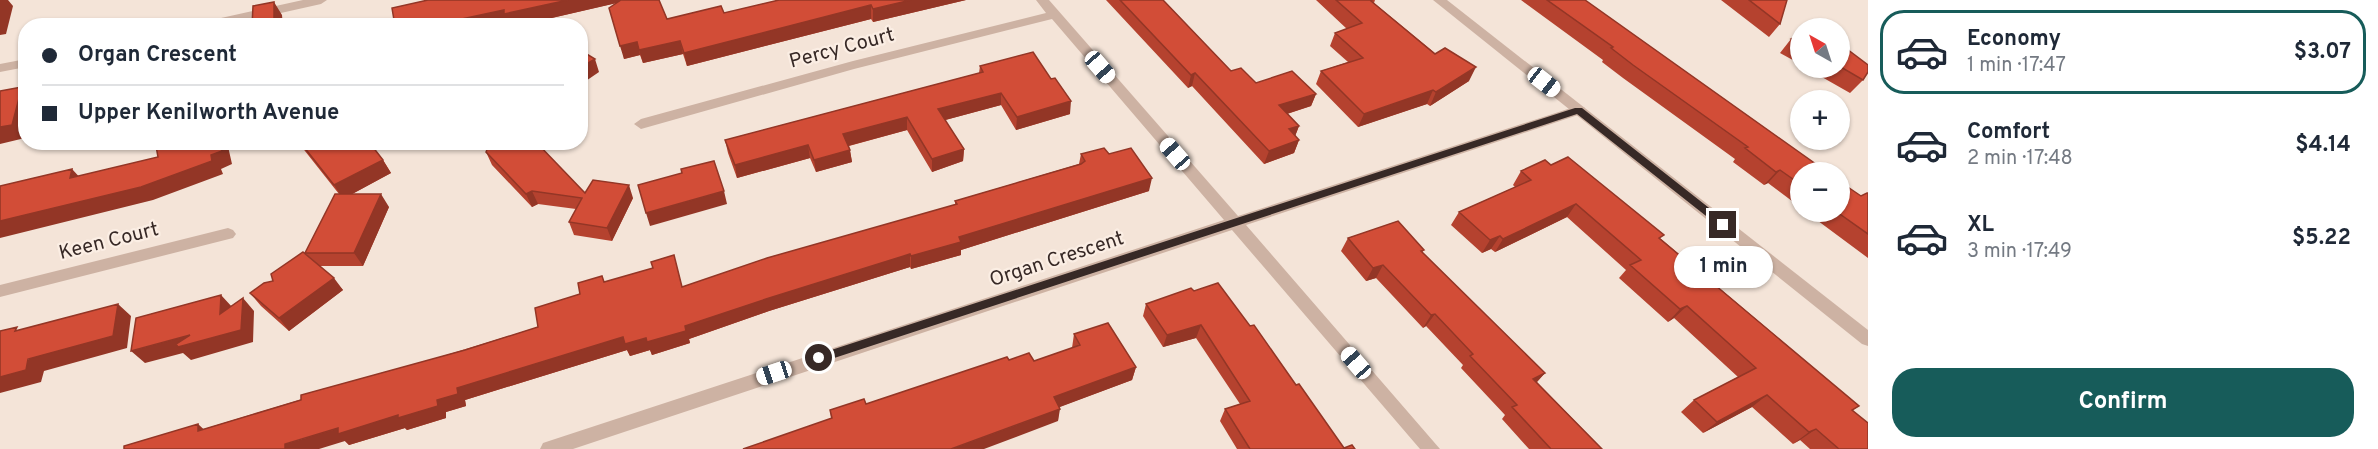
<!DOCTYPE html>
<html lang="en">
<head>
<meta charset="utf-8">
<style>
  body { margin:0; font-family:Overpass,sans-serif; background:#f6f6f7; color:#1f2937; height:100vh; display:flex; flex-direction:column; font-size:22px; white-space:nowrap }
  * { box-sizing:border-box; margin:0 }
  p { font-size:20px; color:#747a83 }
  .icon { flex:none; width:33px; height:33px; fill:none; stroke:currentColor; stroke-width:2; stroke-linecap:round; stroke-linejoin:round }
  .map { position:relative; flex:1; overflow:hidden }
  .drawer { display:flex; flex-direction:column; background:#fff; width:510px }
  .drawer>* { flex:none }
  .top-card { position:absolute; left:18px; top:18px; width:570px; height:132px; border-radius:24px; box-shadow:0 2px 4px #0004; display:grid; align-content:center; height:132px; padding:0 24px; background:#fff }
  .needle { width:39px; rotate:321deg }
  .fabs { position:absolute; left:1790px; top:18px; display:grid; gap:12px }
  .fabs a { display:grid; place-items:center; width:60px; height:60px; border-radius:50%; background:#fff; box-shadow:0 2px 4px #0004; font-size:30px }
  .end { position:absolute; width:27px; height:27px; margin:-14px; border:8px solid #372926; background:#fff; box-shadow:0 0 0 3px #fff }
  .from { border-radius:50% }
  .bubble { position:absolute; height:42px; border-radius:21px; background:#fff; box-shadow:0 2px 4px #0004; font-size:20px; font-weight:700; line-height:42px; text-align:center }
  .car { position:absolute; width:18px; height:36px; margin:-18px -9px; border-radius:8px; box-shadow:0 0 4px 2px #0007; background:linear-gradient(#fff 24%,#345 0 40%,#fff 0 76%,#345 0 86%,#fff 0) }
  .top-card b { display:flex; align-items:center; gap:21px; height:57px; font-size:22px }
  .top-card b+b { border-top:2px solid #e0e1e3 }
  .top-card i { width:15px; height:15px; background:#1f2937 }
  ul { padding:10px 0 0; list-style:none }
  li { display:flex; align-items:center; gap:18px; height:84px; margin:0 12px 9px; padding:0 12px; border:3px solid transparent; border-radius:24px }
  li div { flex:1 }
  li b { display:block; font-size:22px }
  li em { font-style:normal; font-weight:700 }
  li.selected { border-color:#175c5a }
  li>.icon { width:54px; height:54px; stroke-width:1.5 }
  .action { display:flex; gap:12px; margin-top:auto; padding:12px 24px }
  .action a { flex:1; height:69px; border-radius:24px; background:#175c5a; color:#fff; font-size:24px; font-weight:700; line-height:69px; text-align:center }
  main { display:flex; flex:1; min-height:0 }
  .map>svg:first-child { display:block }
  .lines { fill:none; stroke-linecap:round; stroke-linejoin:round }
  .minor { fill:#cdb2a3; fill-rule:evenodd }
  .tertiary { fill:#cdb2a3; fill-rule:evenodd }
  .wall { fill:#b5422f }
  .shaded-wall { fill:#933626 }
  .building { fill:#d24d37; stroke:#933626; stroke-width:1.5 }
  .route { fill:#372926 }
  .labels { text-anchor:middle; dominant-baseline:central; stroke-width:4.5; stroke-linejoin:round; paint-order:stroke }
  .street-label { font-size:20px; fill:#372926; stroke:#fbeee4 }
</style>
</head>
<body>
<main>
<div class="map">
<svg width="1868" height="449" viewBox="0 0 1868 449">
  <rect width="100%" height="100%" fill="#f4e4d8"/>
  <g class="lines">
    <!-- minor -->
    <path class="minor" d="M303,0H327L321,4L223,26H197L203,22Z
      M1036,0H1049L1238,216L1574,107H1584L1586,110L1584,113L1246,225L1440,449H1420L1232,230L573,449H540L543,443L549,441L1224,220L1052,19L854,69L641,129L634,124L641,119L853,61L1046,13Z
      M26,59V67L0,72V64Z
      M228,228L233,230L236,234L233,238L0,297V285Z"/>
    <!-- tertiary -->
    <path class="tertiary" d="M1433,0H1447L1868,330V346L1862,344Z"/>
  </g>
  <!-- wall -->
  <path class="wall" d="M659,0L667,19L724,13L779,0H966L873,22L871,19L687,66L683,54L643,63L640,55L624,59L616,3L517,26H509L508,23L497,26H395L392,8Z
    M1106,0H1163L1231,71L1256,83L1316,94L1311,106L1287,114L1299,126L1295,136L1299,140L1294,153L1264,164L1192,86L1188,88Z
    M1316,0H1375L1374,3L1469,81L1430,106L1427,104L1358,127L1316,84L1321,71L1348,62L1330,46L1335,33L1347,29Z
    M1521,0H1585L1800,172V207L1768,183L1764,185L1733,162L1735,159L1623,78L1602,62L1603,60Z
    M1721,0H1787L1780,24L1769,37Z
    M1800,34V64L1780,53L1791,39Z
    M1839,43L1863,80L1850,93L1806,68H1839Z
    M980,66L1070,114L1016,130L1001,105L945,120L964,149L963,161L932,172L907,130L849,146L852,162L816,172L810,158L737,178L728,153L725,140L979,73Z
    M279,142H369L383,160L391,173L352,194L389,207L363,266H320L343,290L289,331L261,306L250,293L273,281L308,256L305,253L339,194L301,146Z
    M490,142H541L540,147L585,193L633,198L612,241L574,235L569,222L576,209L538,204L532,207L492,165L486,152Z
    M1081,154H1109L1149,191L961,250V255L911,269L910,267L769,311L689,339L690,343L652,355L650,350L630,356L627,350L465,400L466,406L446,412V418L407,430L405,428L349,445L345,441L204,429L538,327L580,294L605,281L683,287L955,205V201L1079,164Z
    M1551,165L1661,239L1859,406L1853,410L1868,449H1810L1800,440L1793,444L1752,407L1703,433L1681,412L1694,400L1738,377L1674,318L1668,322L1619,278L1626,270L1567,217L1495,252L1491,249L1482,253L1451,225L1459,212L1515,187L1513,185L1521,171Z
    M1868,193V258L1806,212H1839L1861,196Z
    M1348,238L1424,250L1422,253L1545,373L1537,382L1602,449H1529L1502,419L1505,415L1461,368L1463,365L1426,326L1423,328L1376,278L1366,281L1341,251Z
    M1194,291L1250,326L1344,448L1355,449H1237L1220,421L1225,409L1240,404L1196,338L1163,347L1143,316L1146,304Z
    M1074,334L1136,367L1132,380L1059,407L1058,421L831,418L830,410L866,404L1009,360L1034,361L1072,348Z"/>
  <!-- shaded-wall -->
  <path class="shaded-wall" d="M0,0H8L13,6L6,34L0,35Z
    M568,0H630L517,26H509L508,23L497,26H429L504,10Z
    M911,0H966L873,22V9Z
    M274,2L282,15L283,26H274Z
    M871,5V19L687,66L684,53Z
    M680,41L683,54L643,63L639,50Z
    M637,42L640,55L624,59L620,46Z
    M595,59L599,72L580,85V68Z
    M1476,67L1469,81L1430,106L1436,92Z
    M1195,73L1192,86L1188,88L1191,75Z
    M22,87L26,90L25,138L0,144V127Z
    M1433,90L1427,104L1358,127L1364,114Z
    M1001,93V105L938,122V109Z
    M1316,94L1311,106L1274,118L1279,105Z
    M1071,101L1070,114L1016,130L1017,117Z
    M907,117V130L844,147L843,134Z
    M1299,126L1294,139L1289,129Z
    M1299,140L1294,153L1264,164L1269,151Z
    M220,142H227L232,164L221,169L223,174L153,200L0,238V221L211,155Z
    M808,145L810,158L737,178L735,165Z
    M964,149L963,161L932,172V159Z
    M850,150L852,162L816,172L814,160Z
    M383,160L391,173L343,199L334,185Z
    M72,169L84,182L70,178Z
    M1780,170L1768,183L1764,185L1776,172Z
    M1152,178L1149,191L961,250V255L911,269V256L959,237Z
    M629,185L633,198L612,241L607,228Z
    M532,191L538,204L532,207L526,194Z
    M724,191L727,204L650,226L646,213Z
    M381,194L389,207L363,266L354,253Z
    M1576,204L1567,217L1495,252L1503,239Z
    M1500,236L1491,249L1482,253L1490,240Z
    M910,254V267L769,311L689,339L690,343L652,355L650,350L630,356L627,350L465,400L466,406L446,412V418L407,430L405,428L349,445L345,441L319,449H285V444L437,400L457,388L623,337L685,326L766,299Z
    M1383,265L1376,278L1366,281L1373,268Z
    M334,278L343,290L289,331L279,318Z
    M221,295L233,308L220,314Z
    M243,298L254,311L253,342L191,360L183,353L145,363L131,351L190,335Z
    M118,304L131,316L127,348L44,371L41,382L0,393V377Z
    M1687,306L1674,318L1668,322L1680,309Z
    M1435,314L1426,326L1423,328L1431,315Z
    M1201,325L1196,338L1163,347L1167,335Z
    M1136,367L1132,380L1052,410L1054,397Z
    M1545,373L1534,385L1533,379Z
    M1767,395L1752,407L1703,433L1717,422Z
    M1060,409L1058,421L984,449H951Z
    M198,424L211,436L198,431Z
    M1816,429L1800,440L1793,444L1809,432Z"/>
  <!-- building -->
  <path class="building" d="M428,0H568L504,14V10L429,26H395L392,8Z
    M621,0H659L667,19L721,6L724,13L779,0H911L873,9L871,5L684,53L680,41L639,50L637,42L620,46L609,8Z
    M1120,0H1163L1231,71L1241,68L1256,83L1292,71L1316,94L1279,105L1299,126L1289,129L1299,140L1269,151L1195,73L1191,75Z
    M1336,0H1372L1371,1L1435,54L1445,48L1476,67L1436,92L1433,90L1364,114L1321,71L1363,58L1335,33L1362,23Z
    M1547,0H1585L1827,172H1800V184L1780,170L1776,172L1745,148L1748,147L1633,65L1611,48L1613,47Z
    M1749,0H1787L1780,24Z
    M274,2V26H252L253,6Z
    M1814,25L1819,28H1809Z
    M1800,34V44L1791,39Z
    M1839,43L1868,65V72L1863,80L1839,66Z
    M580,50L595,59L580,68Z
    M1033,52L1051,79L1055,78L1071,101L1017,117L1001,93L938,109L964,149L932,159L907,117L843,134L850,150L814,160L808,145L735,165L725,140L983,72L980,66Z
    M22,87L12,125L0,127V91Z
    M166,142H220L222,151L211,155L212,161L141,187L0,221V186L72,169L70,178L158,157L156,146Z
    M300,142H369L383,160L334,185Z
    M490,142H536L585,193L593,180L629,185L607,228L569,222L582,198L532,191L526,194L486,152Z
    M1104,148L1109,154L1131,148L1152,178L959,237L961,242L911,256L910,254L766,299L685,326L686,331L647,342L646,338L625,344L623,337L457,388L458,394L437,400L438,406L398,418V415L338,434V428L285,444V449H124V446L198,424V431L301,400V395L465,350L538,327L535,308L580,294L578,283L602,276L604,282L653,268L651,262L674,255L682,287L767,258L957,204L955,201L1081,164L1085,161L1081,154Z
    M1568,157L1664,235L1659,238L1859,406L1852,410L1868,423V449H1839L1816,429L1809,432L1767,395L1717,422L1694,400L1756,368L1687,306L1680,309L1630,265L1641,260L1576,204L1503,239L1500,236L1490,240L1459,212L1531,180L1521,171L1545,160L1551,165Z
    M714,161L724,191L646,213L638,185L682,173L681,169Z
    M1839,181L1861,196L1867,193H1868V234L1837,212H1839Z
    M335,194H381L354,253H305Z
    M1398,221L1424,250L1421,251L1545,373L1533,379L1602,449H1551L1512,407L1517,405L1470,356L1473,354L1435,314L1431,315L1383,265L1373,268L1348,238Z
    M303,252L334,278L279,318L250,293L264,283L273,281L271,274Z
    M1218,283L1250,326L1254,325L1296,385L1299,384L1344,448L1352,445L1355,449H1250L1225,409L1250,401L1201,325L1167,335L1146,304L1191,288L1194,291Z
    M221,295L220,314L243,298L241,330L178,347L176,344L190,335L131,351L136,318Z
    M118,304L113,336L28,359L26,370L0,377V331L17,327L15,331Z
    M1108,323L1136,367L1054,397L1060,409L951,449H743L832,418L830,410L864,399L866,404L1007,357L1009,360L1029,353L1034,361L1080,345L1074,334Z"/>
  <!-- route -->
  <path class="route" d="M1575,108H1582L1727,222V227H1720L1577,114L819,363L814,358L819,354Z"/>
  <g class="labels">
    <!-- street labels -->
    <g class="street-label">
      <text transform="translate(842 49) rotate(-15)">Percy Court</text>
      <text transform="translate(109 242) rotate(-14)">Keen Court</text>
      <text transform="translate(1057 260) rotate(-18)">Organ Crescent</text>
    </g>
  </g>
</svg>
<div class="fabs">
<a><svg class="needle" viewBox="-14 -14 28 28"><path d="M0-13l5 13h-10z" fill="#e53935"/><path d="M0 13l5-13h-10z" fill="#747a83"/></svg></a>
<a>+</a>
<a>−</a>
</div>
<i class="end from" style="left:819px;top:358px"></i>
<i class="end" style="left:1723px;top:225px"></i>
<div class="bubble" style="left:1674px;top:246px;width:99px">1 min</div>
<i class="car" style="left:1100px;top:67px;rotate:139deg"></i>
<i class="car" style="left:1544px;top:82px;rotate:128deg"></i>
<i class="car" style="left:1175px;top:154px;rotate:319deg"></i>
<i class="car" style="left:1356px;top:363px;rotate:319deg"></i>
<i class="car" style="left:774px;top:373px;rotate:252deg"></i>
<div class="top-card">
<b><i class="from"></i>Organ Crescent</b>
<b><i></i>Upper Kenilworth Avenue</b>
</div>
</div>
<section class="drawer">
<ul>
<li class="selected"><svg class="icon" aria-label="car" viewBox="0 0 24 24"><path d="M5 17H2v-5l4-1 3-4h7l3 4 3 1v5h-3M9 17h6M6 11h13"/><circle cx="7" cy="17" r="2"/><circle cx="17" cy="17" r="2"/></svg><div><b>Economy</b><p>1 min · 17:47</p></div><em>$3.07</em></li>
<li><svg class="icon" aria-label="car" viewBox="0 0 24 24"><path d="M5 17H2v-5l4-1 3-4h7l3 4 3 1v5h-3M9 17h6M6 11h13"/><circle cx="7" cy="17" r="2"/><circle cx="17" cy="17" r="2"/></svg><div><b>Comfort</b><p>2 min · 17:48</p></div><em>$4.14</em></li>
<li><svg class="icon" aria-label="car" viewBox="0 0 24 24"><path d="M5 17H2v-5l4-1 3-4h7l3 4 3 1v5h-3M9 17h6M6 11h13"/><circle cx="7" cy="17" r="2"/><circle cx="17" cy="17" r="2"/></svg><div><b>XL</b><p>3 min · 17:49</p></div><em>$5.22</em></li>
</ul>
<div class="action"><a>Confirm</a></div>
</section>
</main>
</body>
</html>
